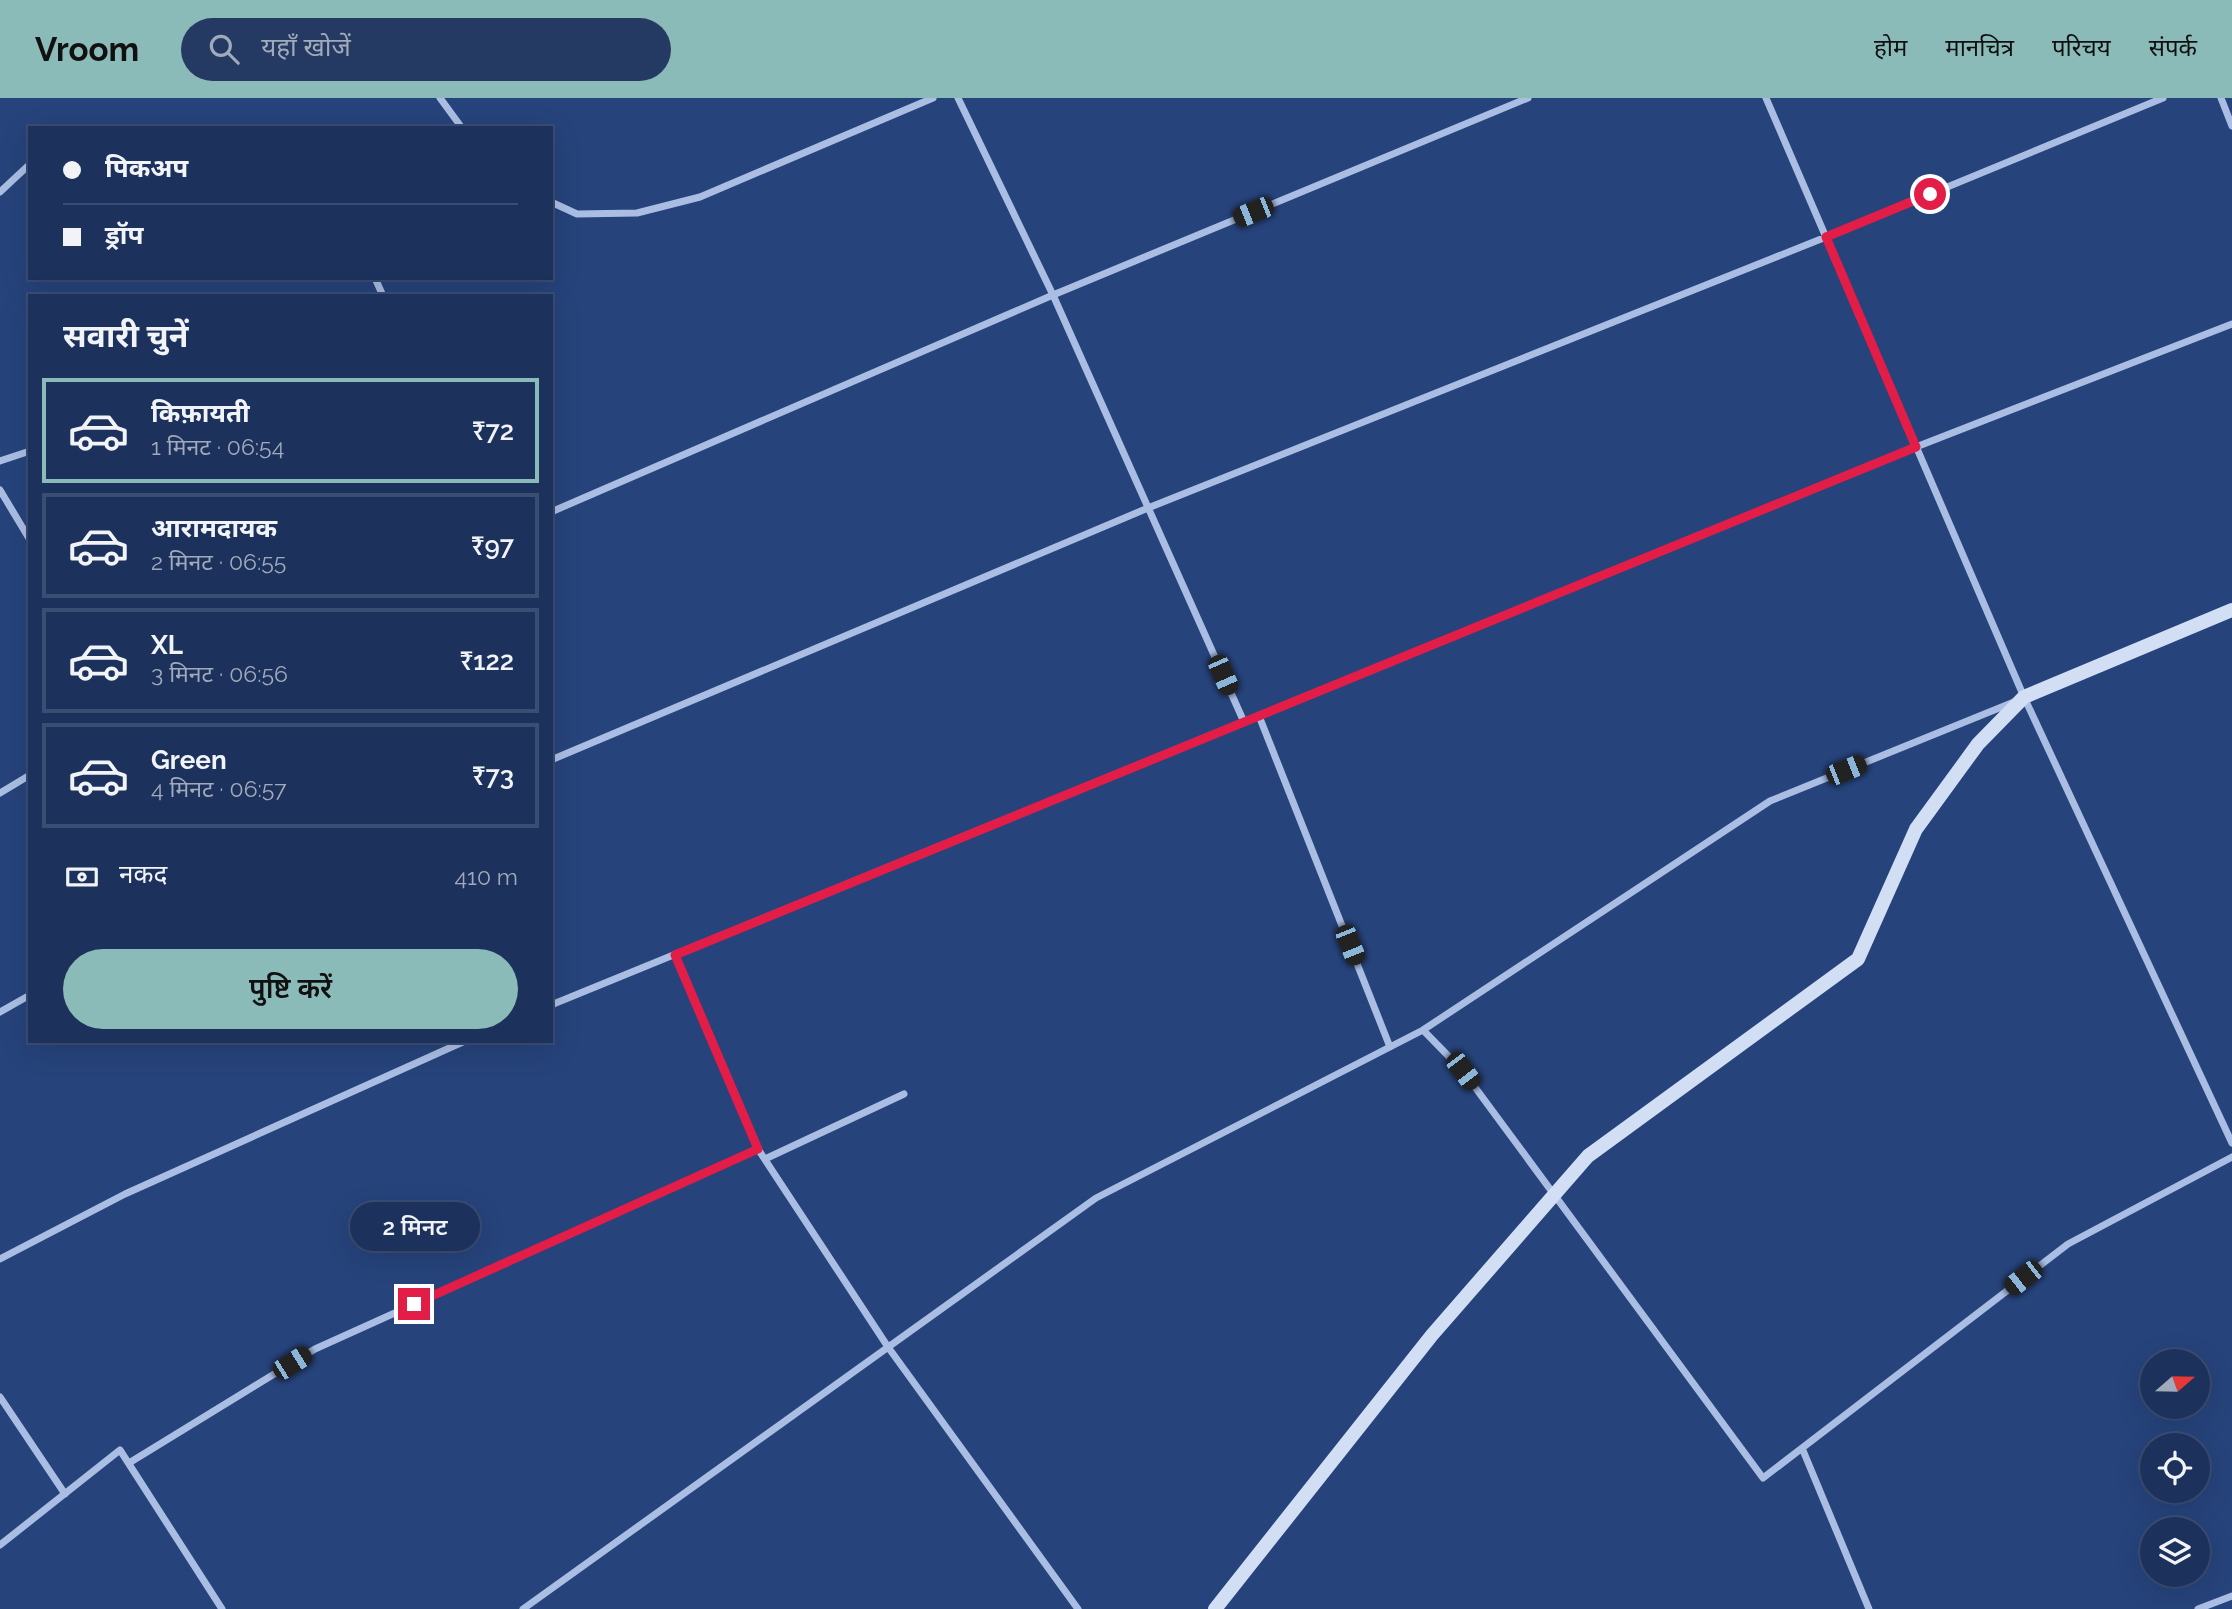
<!DOCTYPE html>
<html lang="hi">
<head>
<meta charset="utf-8">
<style>
  body { margin:0; font-family:Raleway,"Noto Sans Devanagari",sans-serif; background:#253a62; color:#f1f3f6; height:100vh; display:flex; flex-direction:column; font-size:26px; white-space:nowrap }
  * { box-sizing:border-box; margin:0 }
  p { font-size:23px; color:#a0aabb }
  .icon { flex:none; width:38px; height:38px; fill:none; stroke:currentColor; stroke-width:2; stroke-linecap:round; stroke-linejoin:round }
  .map { position:relative; flex:1; overflow:hidden }
  .details { position:absolute; left:28px; top:196px; width:525px; height:749px; display:flex; flex-direction:column; background:#1c325c; border-radius:0px; box-shadow:0 7px 28px #0002,0 0 0 2px #3a4d72 }
  .details>* { flex:none }
  .top-card { position:absolute; left:28px; top:28px; width:525px; height:154px; border-radius:0px; box-shadow:0 7px 28px #0002,0 0 0 2px #3a4d72; display:grid; align-content:center; height:154px; padding:0 35px; background:#1c325c }
  .needle { width:46px; rotate:70deg }
  .buttons { position:absolute; left:2140px; top:1251px; display:grid; gap:14px }
  .buttons a { display:grid; place-items:center; width:70px; height:70px; border-radius:50%; background:#1c325c; box-shadow:0 7px 28px #0002,0 0 0 2px #3a4d72; font-size:35px }
  .end { position:absolute; width:32px; height:32px; margin:-16px; border:9px solid #e11d48; background:#fff; box-shadow:0 0 0 4px #fff }
  .from { border-radius:50% }
  .bubble { position:absolute; height:49px; border-radius:24px; background:#1c325c; box-shadow:0 7px 28px #0002,0 0 0 2px #3a4d72; font-size:23px; font-weight:600; line-height:49px; text-align:center }
  .car { position:absolute; width:21px; height:42px; margin:-21px -10px; border-radius:9px; box-shadow:0 0 5px 2px #0007; background:linear-gradient(#222 24%,#8ab4d8 0 40%,#222 0 76%,#8ab4d8 0 86%,#222 0) }
  .top-card b { display:flex; align-items:center; gap:24px; height:66px; font-size:26px }
  .top-card b+b { border-top:2px solid #3a4d72 }
  .top-card i { width:18px; height:18px; background:#f1f3f6 }
  ul { padding:0; list-style:none }
  li { display:flex; align-items:center; gap:21px; height:105px; margin:0 14px 10px; padding:0 21px; border:4px solid #3a4d72; border-radius:0px }
  li div { flex:1 }
  li b { display:block; font-size:26px }
  li em { font-style:normal; font-weight:600 }
  li.current { border-color:#8bbbb9 }
  li>.icon { width:63px; height:63px; stroke-width:1.5 }
  h2 { padding:0 35px; font-size:32px; line-height:84px }
  .pay { display:flex; align-items:center; gap:18px; height:77px; padding:0 35px; font-size:26px }
  .pay p { margin-inline-start:auto }
  .primary-button { display:flex; gap:14px; margin-top:auto; padding:14px 35px }
  .primary-button a { flex:1; height:80px; border-radius:42px; background:#8bbbb9; color:#111; font-size:28px; font-weight:600; line-height:80px; text-align:center }
  header { display:flex; align-items:center; gap:42px; box-sizing:border-box; height:98px; padding:0 35px; background:#8bbbb9; color:#111 }
  header strong { font-size:33px }
  nav { display:flex; gap:38px; margin-inline-start:auto; font-size:24px }
  .search { width:490px; height:63px; background:#253a62; display:flex; align-items:center; gap:18px; box-sizing:border-box; padding:0 24px; border-radius:38px; color:#a0aabb; font-size:26px }
  .map>svg:first-child { display:block }
  .lines { fill:none; stroke-linecap:round; stroke-linejoin:round }
  .street { stroke:#aabee4; stroke-width:7 }
  .secondary { stroke:#d2def4; stroke-width:14 }
  .route { stroke:#e11d48; stroke-width:9 }
</style>
</head>
<body>
<header>
<strong>Vroom</strong>
<div class="search"><svg class="icon" aria-label="search" viewBox="0 0 24 24"><circle cx="10" cy="10" r="6"/><path d="M15 15l6 6"/></svg>यहाँ खोजें</div>
<nav><a>होम</a><a>मानचित्र</a><a>परिचय</a><a>संपर्क</a></nav>
</header>
<div class="map">
<svg width="2232" height="1511" viewBox="0 0 2232 1511">
  <rect width="100%" height="100%" fill="#26437b"/>
  <g class="lines">
    <!-- street -->
    <path class="street" d="M440,0L462,30
      M958,0L1053,197L1244,624
      M1766,0L2024,599L2232,1045
      M2221,0L2232,28
      M0,94L30,66
      M551,104L577,116L637,115L700,99L933,0
      M375,180L383,198
      M0,363L30,353
      M0,392L30,442
      M551,414L1053,197L1528,0
      M1259,618L1390,949
      M551,662L1148,410L1826,139L2163,0
      M0,695L30,677
      M675,857L758,1051L888,1249L1078,1511
      M551,907L1916,349L2232,226
      M0,914L30,897
      M1423,932L1463,973L1763,1380L2068,1146L2232,1059
      M765,1061L904,996
      M0,1161L125,1096L465,943
      M0,1299L65,1396
      M1802,1350L1869,1511
      M129,1365L315,1251L758,1051
      M0,1447L120,1352L222,1511
      M523,1511L1096,1100L1423,932L1770,703L2014,604
      M2198,1511L2232,1498"/>
    <!-- secondary -->
    <path class="secondary" d="M1215,1511L1432,1237L1588,1058L1858,861L1916,731L1978,646L2024,599L2232,512"/>
  </g>
  <g class="lines">
    <!-- route -->
    <path class="route" d="M414,1206L758,1051L675,857L1916,349L1826,139L1930,96"/>
  </g>
</svg>
<div class="buttons">
<a><svg class="needle" viewBox="-14 -14 28 28"><path d="M0-13l5 13h-10z" fill="#e53935"/><path d="M0 13l5-13h-10z" fill="#a0aabb"/></svg></a>
<a><svg class="icon" aria-label="locate" viewBox="0 0 24 24"><circle cx="12" cy="12" r="6"/><path d="M12 2v4M12 18v4M2 12h4M18 12h4"/></svg></a>
<a><svg class="icon" aria-label="layers" viewBox="0 0 24 24"><path d="M12 4l9 5-9 5-9-5zM3 14l9 5 9-5"/></svg></a>
</div>
<i class="end from" style="left:1930px;top:96px"></i>
<i class="end" style="left:414px;top:1206px"></i>
<div class="bubble" style="left:350px;top:1104px;width:130px">2 मिनट</div>
<i class="car" style="left:1253px;top:114px;rotate:248deg"></i>
<i class="car" style="left:1223px;top:577px;rotate:156deg"></i>
<i class="car" style="left:1846px;top:672px;rotate:68deg"></i>
<i class="car" style="left:1350px;top:847px;rotate:158deg"></i>
<i class="car" style="left:1463px;top:973px;rotate:143deg"></i>
<i class="car" style="left:2023px;top:1180px;rotate:232deg"></i>
<i class="car" style="left:292px;top:1265px;rotate:58deg"></i>
<div class="top-card">
<b><i class="from"></i>पिकअप</b>
<b><i></i>ड्रॉप</b>
</div>
<section class="details">
<h2>सवारी चुनें</h2>
<ul>
<li class="current"><svg class="icon" aria-label="car" viewBox="0 0 24 24"><path d="M5 17H2v-5l4-1 3-4h7l3 4 3 1v5h-3M9 17h6M6 11h13"/><circle cx="7" cy="17" r="2"/><circle cx="17" cy="17" r="2"/></svg><div><b>किफ़ायती</b><p>1 मिनट · 06:54</p></div><em>₹72</em></li>
<li><svg class="icon" aria-label="car" viewBox="0 0 24 24"><path d="M5 17H2v-5l4-1 3-4h7l3 4 3 1v5h-3M9 17h6M6 11h13"/><circle cx="7" cy="17" r="2"/><circle cx="17" cy="17" r="2"/></svg><div><b>आरामदायक</b><p>2 मिनट · 06:55</p></div><em>₹97</em></li>
<li><svg class="icon" aria-label="car" viewBox="0 0 24 24"><path d="M5 17H2v-5l4-1 3-4h7l3 4 3 1v5h-3M9 17h6M6 11h13"/><circle cx="7" cy="17" r="2"/><circle cx="17" cy="17" r="2"/></svg><div><b>XL</b><p>3 मिनट · 06:56</p></div><em>₹122</em></li>
<li><svg class="icon" aria-label="car" viewBox="0 0 24 24"><path d="M5 17H2v-5l4-1 3-4h7l3 4 3 1v5h-3M9 17h6M6 11h13"/><circle cx="7" cy="17" r="2"/><circle cx="17" cy="17" r="2"/></svg><div><b>Green</b><p>4 मिनट · 06:57</p></div><em>₹73</em></li>
</ul>
<div class="pay"><svg class="icon" aria-label="cash" viewBox="0 0 24 24"><path d="M3 7h18v10H3z"/><circle cx="12" cy="12" r="2"/></svg>नकद<p>410 m</p></div>
<div class="primary-button"><a>पुष्टि करें</a></div>
</section>
</div>
</body>
</html>
